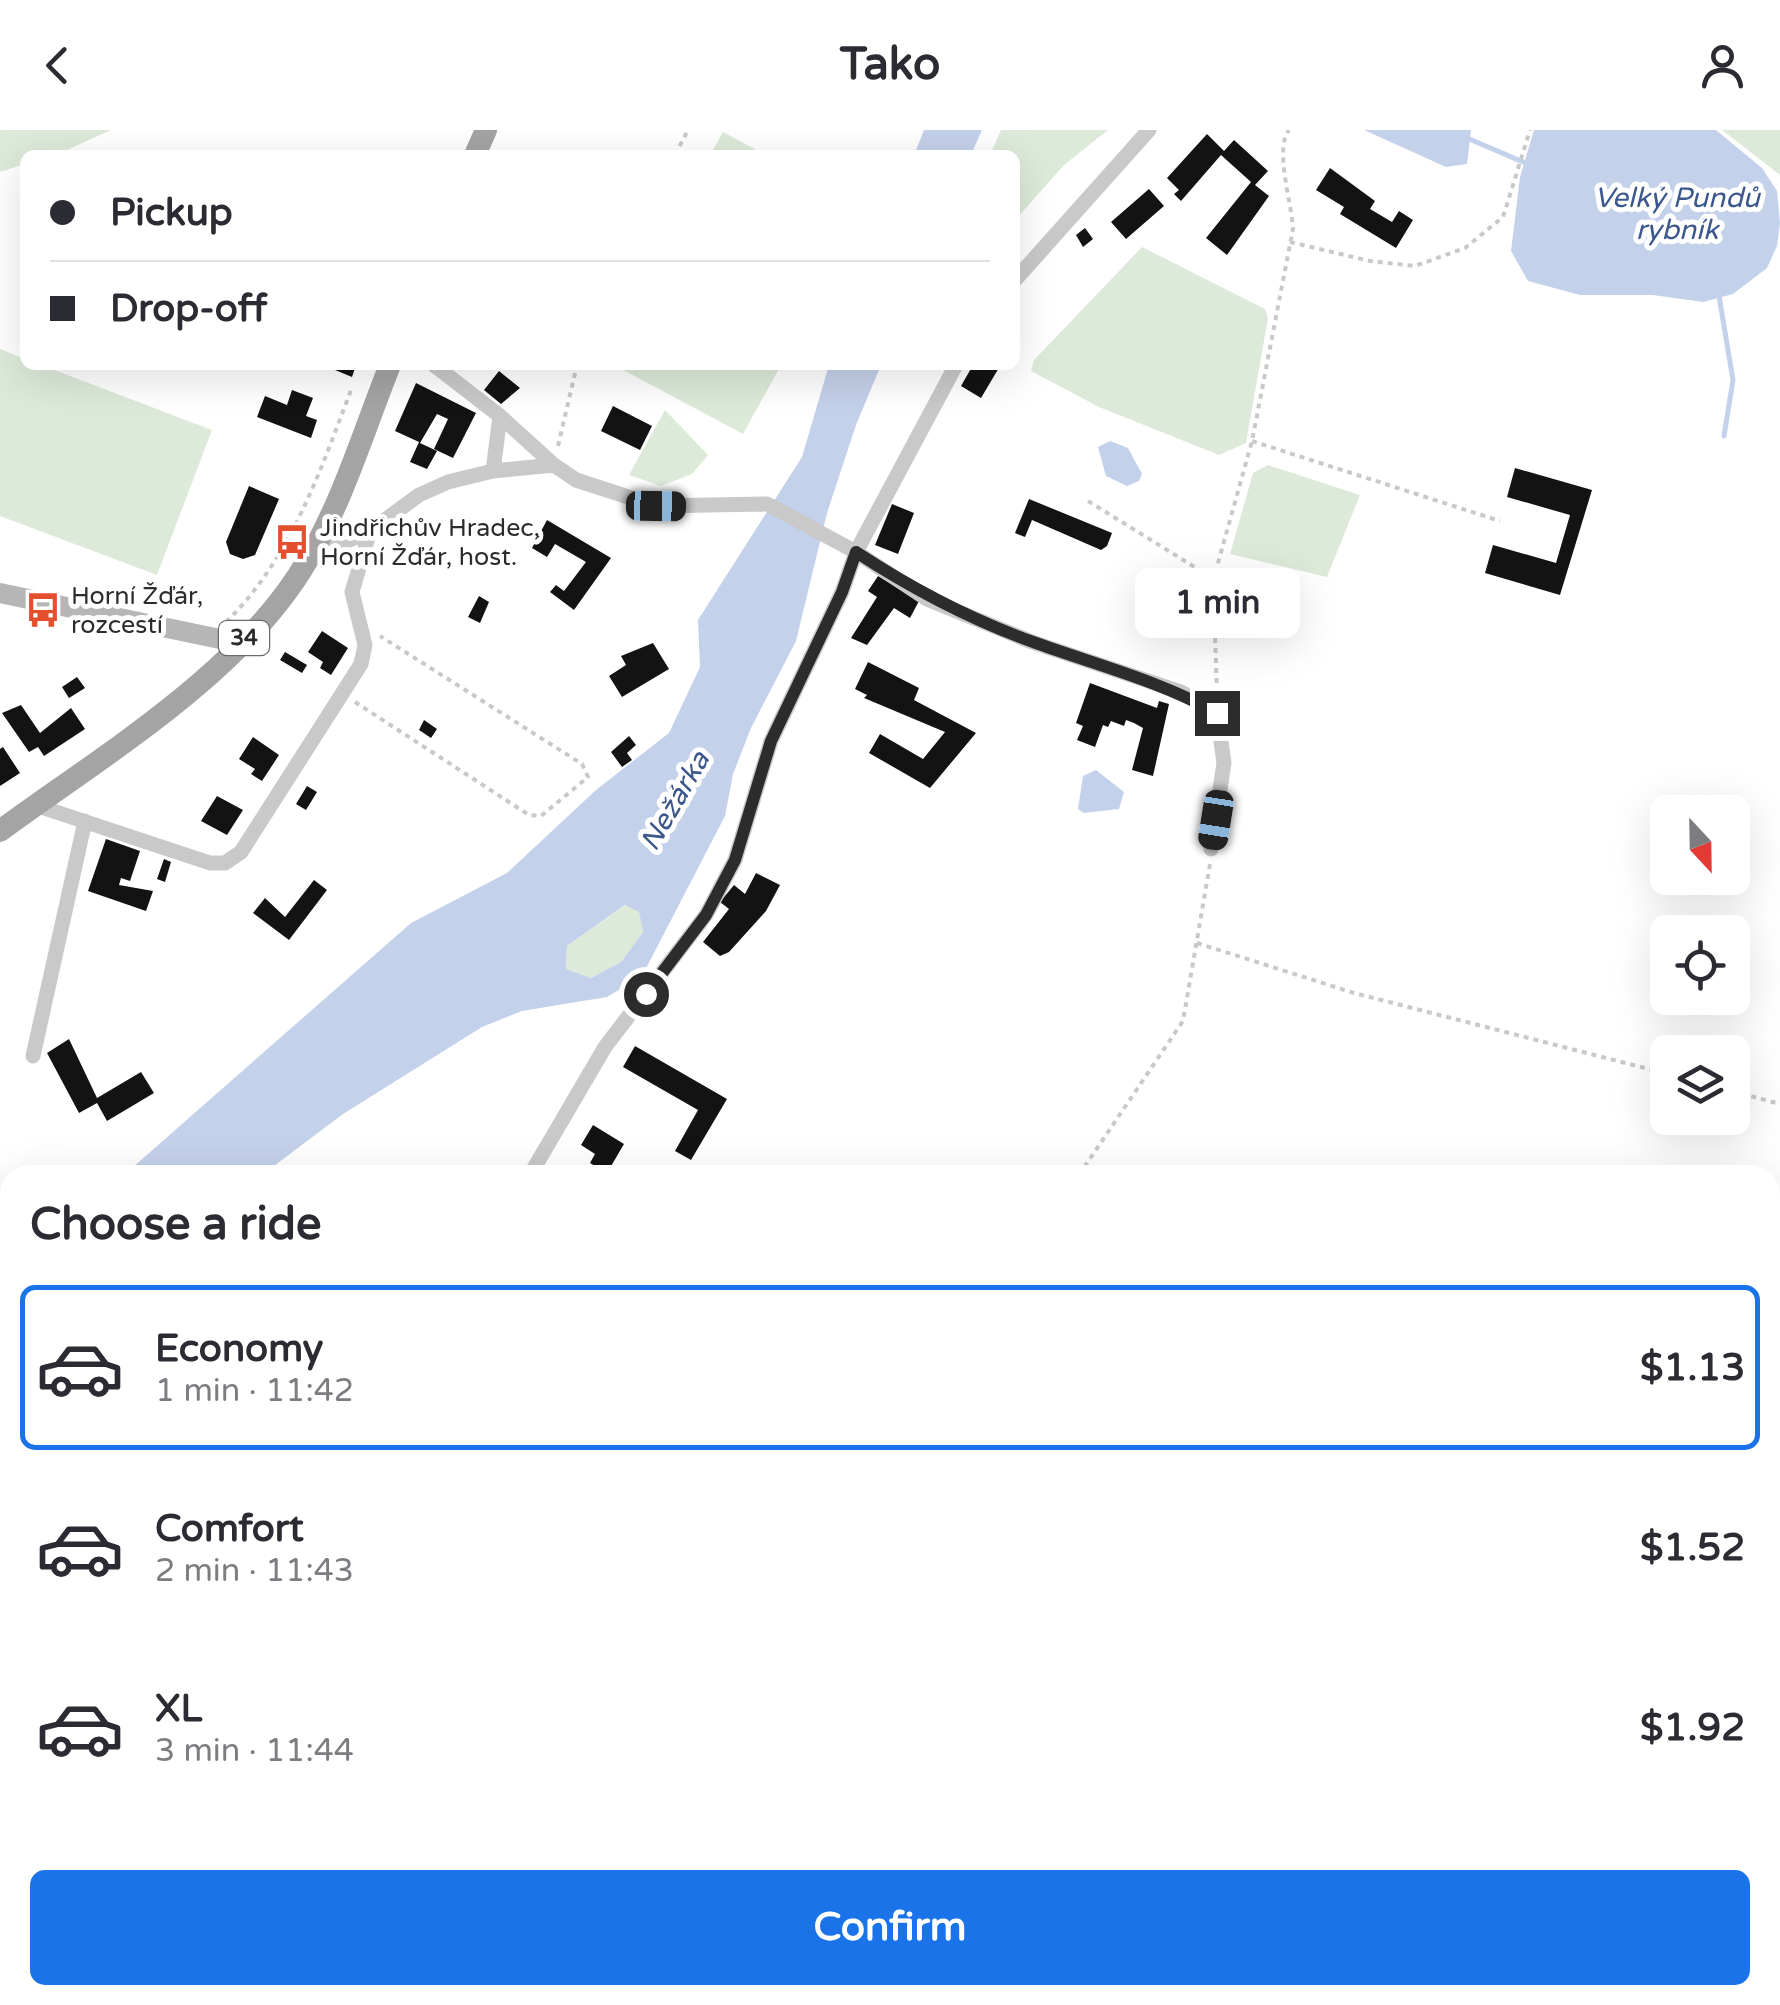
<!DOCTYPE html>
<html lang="en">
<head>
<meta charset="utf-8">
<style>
  body { margin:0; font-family:"Varela Round",sans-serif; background:#f2f2f3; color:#2b2b33; height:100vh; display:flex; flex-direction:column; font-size:38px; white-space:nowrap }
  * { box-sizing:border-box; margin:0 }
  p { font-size:32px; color:#7c7c81 }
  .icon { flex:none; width:55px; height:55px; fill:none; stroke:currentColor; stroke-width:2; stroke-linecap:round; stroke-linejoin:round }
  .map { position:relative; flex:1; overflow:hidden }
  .sheet { position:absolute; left:0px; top:1035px; width:1780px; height:840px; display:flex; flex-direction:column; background:#fff; border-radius:30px 30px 0 0; box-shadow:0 10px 40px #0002 }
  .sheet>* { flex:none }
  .banner { position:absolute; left:20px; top:20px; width:1000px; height:220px; border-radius:15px; box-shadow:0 10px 40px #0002; display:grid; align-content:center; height:220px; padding:0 30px; background:#fff }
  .needle { width:65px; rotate:158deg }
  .tools { position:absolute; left:1650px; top:665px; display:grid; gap:20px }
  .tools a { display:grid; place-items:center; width:100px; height:100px; border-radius:15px; background:#fff; box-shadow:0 10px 40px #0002; font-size:50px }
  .end { position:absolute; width:45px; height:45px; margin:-22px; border:12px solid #2c2c2c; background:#fff; box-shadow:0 0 0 5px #fff }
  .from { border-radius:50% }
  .bubble { position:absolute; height:70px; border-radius:15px; background:#fff; box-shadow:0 10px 40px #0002; font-size:32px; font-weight:700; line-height:70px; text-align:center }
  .car { position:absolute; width:30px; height:60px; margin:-30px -15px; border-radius:12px; box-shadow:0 0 8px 2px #0007; background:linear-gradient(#222 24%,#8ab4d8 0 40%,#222 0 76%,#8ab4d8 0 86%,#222 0) }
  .banner b { display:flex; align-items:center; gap:35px; height:95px; font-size:38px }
  .banner b+b { border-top:2px solid #e1e1e2 }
  .banner i { width:25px; height:25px; background:#2b2b33 }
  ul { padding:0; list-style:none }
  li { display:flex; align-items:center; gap:30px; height:165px; margin:0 20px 15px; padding:0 10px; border:5px solid transparent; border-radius:15px }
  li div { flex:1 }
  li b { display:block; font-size:38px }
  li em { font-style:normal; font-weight:700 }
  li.selected { border-color:#1a73e8 }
  li>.icon { width:90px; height:90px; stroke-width:1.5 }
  h2 { padding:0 30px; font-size:45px; line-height:120px }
  .action { display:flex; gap:20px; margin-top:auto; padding:20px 30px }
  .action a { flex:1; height:115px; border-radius:15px; background:#1a73e8; color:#fff; font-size:40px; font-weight:700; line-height:115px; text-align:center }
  header { display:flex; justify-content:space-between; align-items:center; height:130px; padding:0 30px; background:#fff; font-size:45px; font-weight:700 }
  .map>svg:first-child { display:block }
  .green { fill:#ddead9 }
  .water { fill:#c4d1ea; fill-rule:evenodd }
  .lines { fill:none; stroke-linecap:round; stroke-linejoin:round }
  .stream { stroke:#c4d1ea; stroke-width:5 }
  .building { fill:#131313 }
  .path { stroke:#c9c9c9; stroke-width:4; stroke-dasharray:5 5; stroke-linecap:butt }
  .street { stroke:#c9c9c9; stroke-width:15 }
  .secondary { stroke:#b6b6b6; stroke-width:20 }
  .primary { stroke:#a4a4a4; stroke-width:22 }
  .route { stroke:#2c2c2c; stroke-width:12 }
  .labels { text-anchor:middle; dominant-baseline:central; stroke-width:10; stroke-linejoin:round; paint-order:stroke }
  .shield { fill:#fff; stroke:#6b6b6b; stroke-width:2.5 }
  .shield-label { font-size:22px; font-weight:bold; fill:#2c2c2c }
  .poi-label { font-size:25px; fill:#2c2c2c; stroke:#fff; text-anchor:start }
  .water-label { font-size:28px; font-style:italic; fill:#3b578c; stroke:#fff }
</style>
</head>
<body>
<header><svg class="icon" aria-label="back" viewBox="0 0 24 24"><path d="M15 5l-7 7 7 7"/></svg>Tako<svg class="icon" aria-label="person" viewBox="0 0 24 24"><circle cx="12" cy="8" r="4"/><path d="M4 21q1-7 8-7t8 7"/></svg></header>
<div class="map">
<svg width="1780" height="1875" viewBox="0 0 1780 1875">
  <rect width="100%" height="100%" fill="#fff"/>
  <!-- green -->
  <path class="green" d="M0,0H111L56,25H25V34L0,42Z
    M1001,0H1108L1064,35L1015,90V25H990Z
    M1722,0H1780V45Z
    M723,2L766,25H710Z
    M1142,117L1265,179L1268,188L1246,313L1219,325L1099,277L1031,241L1034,230Z
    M0,219L25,229V235H41L212,300L157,445L0,386Z
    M614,235H781L743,304Z
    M665,280L708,325L692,344L661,356L629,345Z
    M1268,335L1360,365L1327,447L1230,424L1253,343Z
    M626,775L639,781L643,802L621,832L591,848L566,839L567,816Z
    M0,1591L10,1632V1865H22V1875H0Z
    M623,1865H1651L1661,1875H620Z"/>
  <!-- water -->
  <path class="water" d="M924,0H982L971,25H914Z
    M1364,0H1471L1467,34L1446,37Z
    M1534,0H1716L1762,38L1777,61L1780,93L1777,116L1767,138L1733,164L1703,172L1653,165H1580L1528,151L1511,121L1520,47Z
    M829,235H881L856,295L827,383L796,511L751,598L733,644L725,686L642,846L607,867L522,881L482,897L343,984L262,1045H124L411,793L507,743L596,660L669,603L700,537L698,490L802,327ZM625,775L639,782L643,802L621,832L591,848L566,839L567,816Z
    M1110,311L1128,318L1142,344L1139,351L1127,356L1106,346L1098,317Z
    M1096,640L1124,662L1119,679L1084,683L1078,679L1083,646Z
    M10,1166V1632L0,1591V1173Z
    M1770,1646H1780V1781L1770,1785Z
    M29,1865H94L95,1875H30Z"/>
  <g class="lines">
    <!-- stream -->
    <path class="stream" d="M1467,8L1530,35
      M1719,166L1733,250L1724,306"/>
  </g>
  <!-- building -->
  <path class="building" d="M1207,4L1224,21L1234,10L1268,41L1255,55L1269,66L1227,125L1206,108L1251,52L1221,25L1181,71L1174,64L1179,60L1167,48Z
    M1330,38L1375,71L1370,79L1392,92L1399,81L1413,90L1396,118L1340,84L1344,77L1316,60Z
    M1149,59L1164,76L1126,109L1111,92Z
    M1085,98L1093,109L1083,117L1076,105Z
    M337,235H356L352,247L335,240Z
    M973,235L1000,236L981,268L961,256Z
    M499,241L520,258L501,274L484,260Z
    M416,253L476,283L453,328L434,319L448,289L437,284L420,313L437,321L427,339L410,332L419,312L395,301Z
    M292,260L313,268L306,286L317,290L311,308L257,287L265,266L287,275Z
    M613,276L652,296L640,320L601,301Z
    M1515,338L1592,360L1560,465L1485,443L1493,415L1556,433L1570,385L1507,367Z
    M249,356L279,369L255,425L243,429L230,424L226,412Z
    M1029,369L1112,403L1107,416L1101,420L1032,390L1025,407L1015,403Z
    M892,374L914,383L898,424L875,415Z
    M547,390L611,428L574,480L550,462L556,455L564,461L586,432L555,414L547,427L532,418Z
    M878,446L919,471L910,488L894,478L867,515L851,508L877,467L868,461Z
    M479,466L489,472L480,493L468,487Z
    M322,501L348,518L331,545L320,538L323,532L308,522Z
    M653,513L669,539L622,567L609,546L626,535L621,526Z
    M285,522L307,535L302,543L280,530Z
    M868,532L919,558L914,570L976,603L930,658L869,623L880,604L923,629L945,602L864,568L867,565L855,559Z
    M77,547L85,558L69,568L62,557Z
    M1090,553L1157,578L1159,571L1169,574L1153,646L1132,640L1143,598L1134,593L1126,590L1124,596L1111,591L1108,597L1103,595L1095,617L1077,610L1083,596L1076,593Z
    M21,575L40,603L71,578L85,599L44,626L38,617L29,622L2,583Z
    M424,590L437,599L431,608L419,600Z
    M629,606L636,615L627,623L632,630L622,637L611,622Z
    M253,607L279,625L262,651L251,644L255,639L239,629Z
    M3,617L20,643L0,656V619Z
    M307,656L317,662L306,680L296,674Z
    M217,666L243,680L227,705L201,691Z
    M106,709L140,721L130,751L121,748L119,755L153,761L146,781L88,761Z
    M164,729L171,732L165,752L157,749Z
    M756,743L780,755L766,781L729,822L720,826L703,812L729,779L720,772L734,755L745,764Z
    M314,750L327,760L289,810L253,783L265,768L285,787Z
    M69,909L97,968L141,942L154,963L107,991L97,973L79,983L47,923Z
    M635,916L727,969L691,1030L675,1021L698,980L623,937Z
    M593,995L624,1014L607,1043L590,1033L595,1024L581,1015Z"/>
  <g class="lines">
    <!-- path -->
    <path class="path" d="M675,25L688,0
      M1290,112L1370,131L1415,136L1465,118L1503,87L1530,0
      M1252,311L1500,391
      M558,316L577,235
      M1088,371L1201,441L1215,459
      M226,492C290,430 320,342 351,260
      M1217,563L1214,476L1218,433L1252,311L1293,99C1292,74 1274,18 1289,0
      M355,572L529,685L541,686L588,647L582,634L380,506
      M1197,813L1354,863L1668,944
      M1732,961L1780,974
      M1079,1045L1183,891L1210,734
      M669,1875L671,1865"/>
    <!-- street -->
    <path class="street" d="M1015,150L1149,0
      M434,235L500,286L554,335
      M493,341L500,286
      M309,428L370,401L419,365L448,352L493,341L554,335L576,350L656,376L767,374L856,422L927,469L1032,512L1181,562L1217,583L1224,633L1211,719
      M35,675L210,733H225L241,722L361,534L365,515L352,462L370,401
      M33,926L85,691
      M530,1045L605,917L706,785L735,730L771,611L842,462L856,422L956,235
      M772,1865L910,1875"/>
    <!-- secondary -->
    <path class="secondary" d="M0,463L239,513"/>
    <!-- primary -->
    <path class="primary" d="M475,25L486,0
      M0,701C103,625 241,544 307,431C343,371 364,300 390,235"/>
  </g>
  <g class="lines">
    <!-- route -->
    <path class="route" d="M646,864L706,785L735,730L771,611L842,462L856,422C914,460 971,490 1036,513C1097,535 1160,551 1217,583"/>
  </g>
  <!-- icons -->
  <defs>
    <symbol id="bus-bare" viewBox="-9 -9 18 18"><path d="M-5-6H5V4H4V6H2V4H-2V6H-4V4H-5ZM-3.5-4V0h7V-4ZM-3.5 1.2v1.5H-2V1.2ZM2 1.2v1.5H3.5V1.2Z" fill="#e44f2d" stroke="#fff" stroke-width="2.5" paint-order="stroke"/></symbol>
  </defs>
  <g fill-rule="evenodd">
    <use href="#bus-bare" x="267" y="387" width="50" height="50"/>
    <use href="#bus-bare" x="18" y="455" width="50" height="50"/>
  </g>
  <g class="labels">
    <!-- shield labels -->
    <rect class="shield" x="219" y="491" width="50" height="34" rx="8"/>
    <g class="shield-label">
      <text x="244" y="508">34</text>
    </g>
    <!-- poi labels -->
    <g class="poi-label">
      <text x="320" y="398">Jindřichův Hradec,<tspan x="320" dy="29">Horní Žďár, host.</tspan></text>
      <text x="71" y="466">Horní Žďár,<tspan x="71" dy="29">rozcestí</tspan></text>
    </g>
    <!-- water labels -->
    <g class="water-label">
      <text x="1677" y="68">Velký Pundů<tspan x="1677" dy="32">rybník</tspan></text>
      <text transform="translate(675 671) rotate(-60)">Nežárka</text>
    </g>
  </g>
</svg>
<div class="tools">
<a><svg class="needle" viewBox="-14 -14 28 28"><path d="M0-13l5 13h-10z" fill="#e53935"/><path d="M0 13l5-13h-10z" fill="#7c7c81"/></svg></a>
<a><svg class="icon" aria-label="locate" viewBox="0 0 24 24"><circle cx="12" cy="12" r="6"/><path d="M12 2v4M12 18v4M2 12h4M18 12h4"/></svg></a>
<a><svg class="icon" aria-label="layers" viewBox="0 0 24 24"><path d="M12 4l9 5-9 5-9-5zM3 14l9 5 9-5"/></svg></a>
</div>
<i class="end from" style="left:646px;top:864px"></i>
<i class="end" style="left:1217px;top:583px"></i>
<div class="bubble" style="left:1135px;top:438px;width:165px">1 min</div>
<i class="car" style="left:656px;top:376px;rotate:91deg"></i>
<i class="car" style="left:1216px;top:690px;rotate:189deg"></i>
<div class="banner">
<b><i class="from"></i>Pickup</b>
<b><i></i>Drop-off</b>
</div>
<section class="sheet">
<h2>Choose a ride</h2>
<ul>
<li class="selected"><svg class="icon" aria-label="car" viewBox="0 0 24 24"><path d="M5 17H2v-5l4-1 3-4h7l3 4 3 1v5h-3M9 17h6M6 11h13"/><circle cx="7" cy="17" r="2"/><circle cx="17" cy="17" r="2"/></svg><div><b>Economy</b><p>1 min · 11:42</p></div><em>$1.13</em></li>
<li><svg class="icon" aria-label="car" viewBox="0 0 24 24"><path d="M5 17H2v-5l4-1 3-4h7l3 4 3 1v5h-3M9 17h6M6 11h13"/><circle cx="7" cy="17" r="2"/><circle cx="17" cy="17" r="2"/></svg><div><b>Comfort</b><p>2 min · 11:43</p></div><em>$1.52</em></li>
<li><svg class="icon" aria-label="car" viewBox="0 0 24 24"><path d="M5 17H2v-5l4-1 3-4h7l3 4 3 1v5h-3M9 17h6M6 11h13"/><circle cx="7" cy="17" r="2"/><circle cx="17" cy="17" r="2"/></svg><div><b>XL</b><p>3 min · 11:44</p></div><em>$1.92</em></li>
</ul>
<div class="action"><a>Confirm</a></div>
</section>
</div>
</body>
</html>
